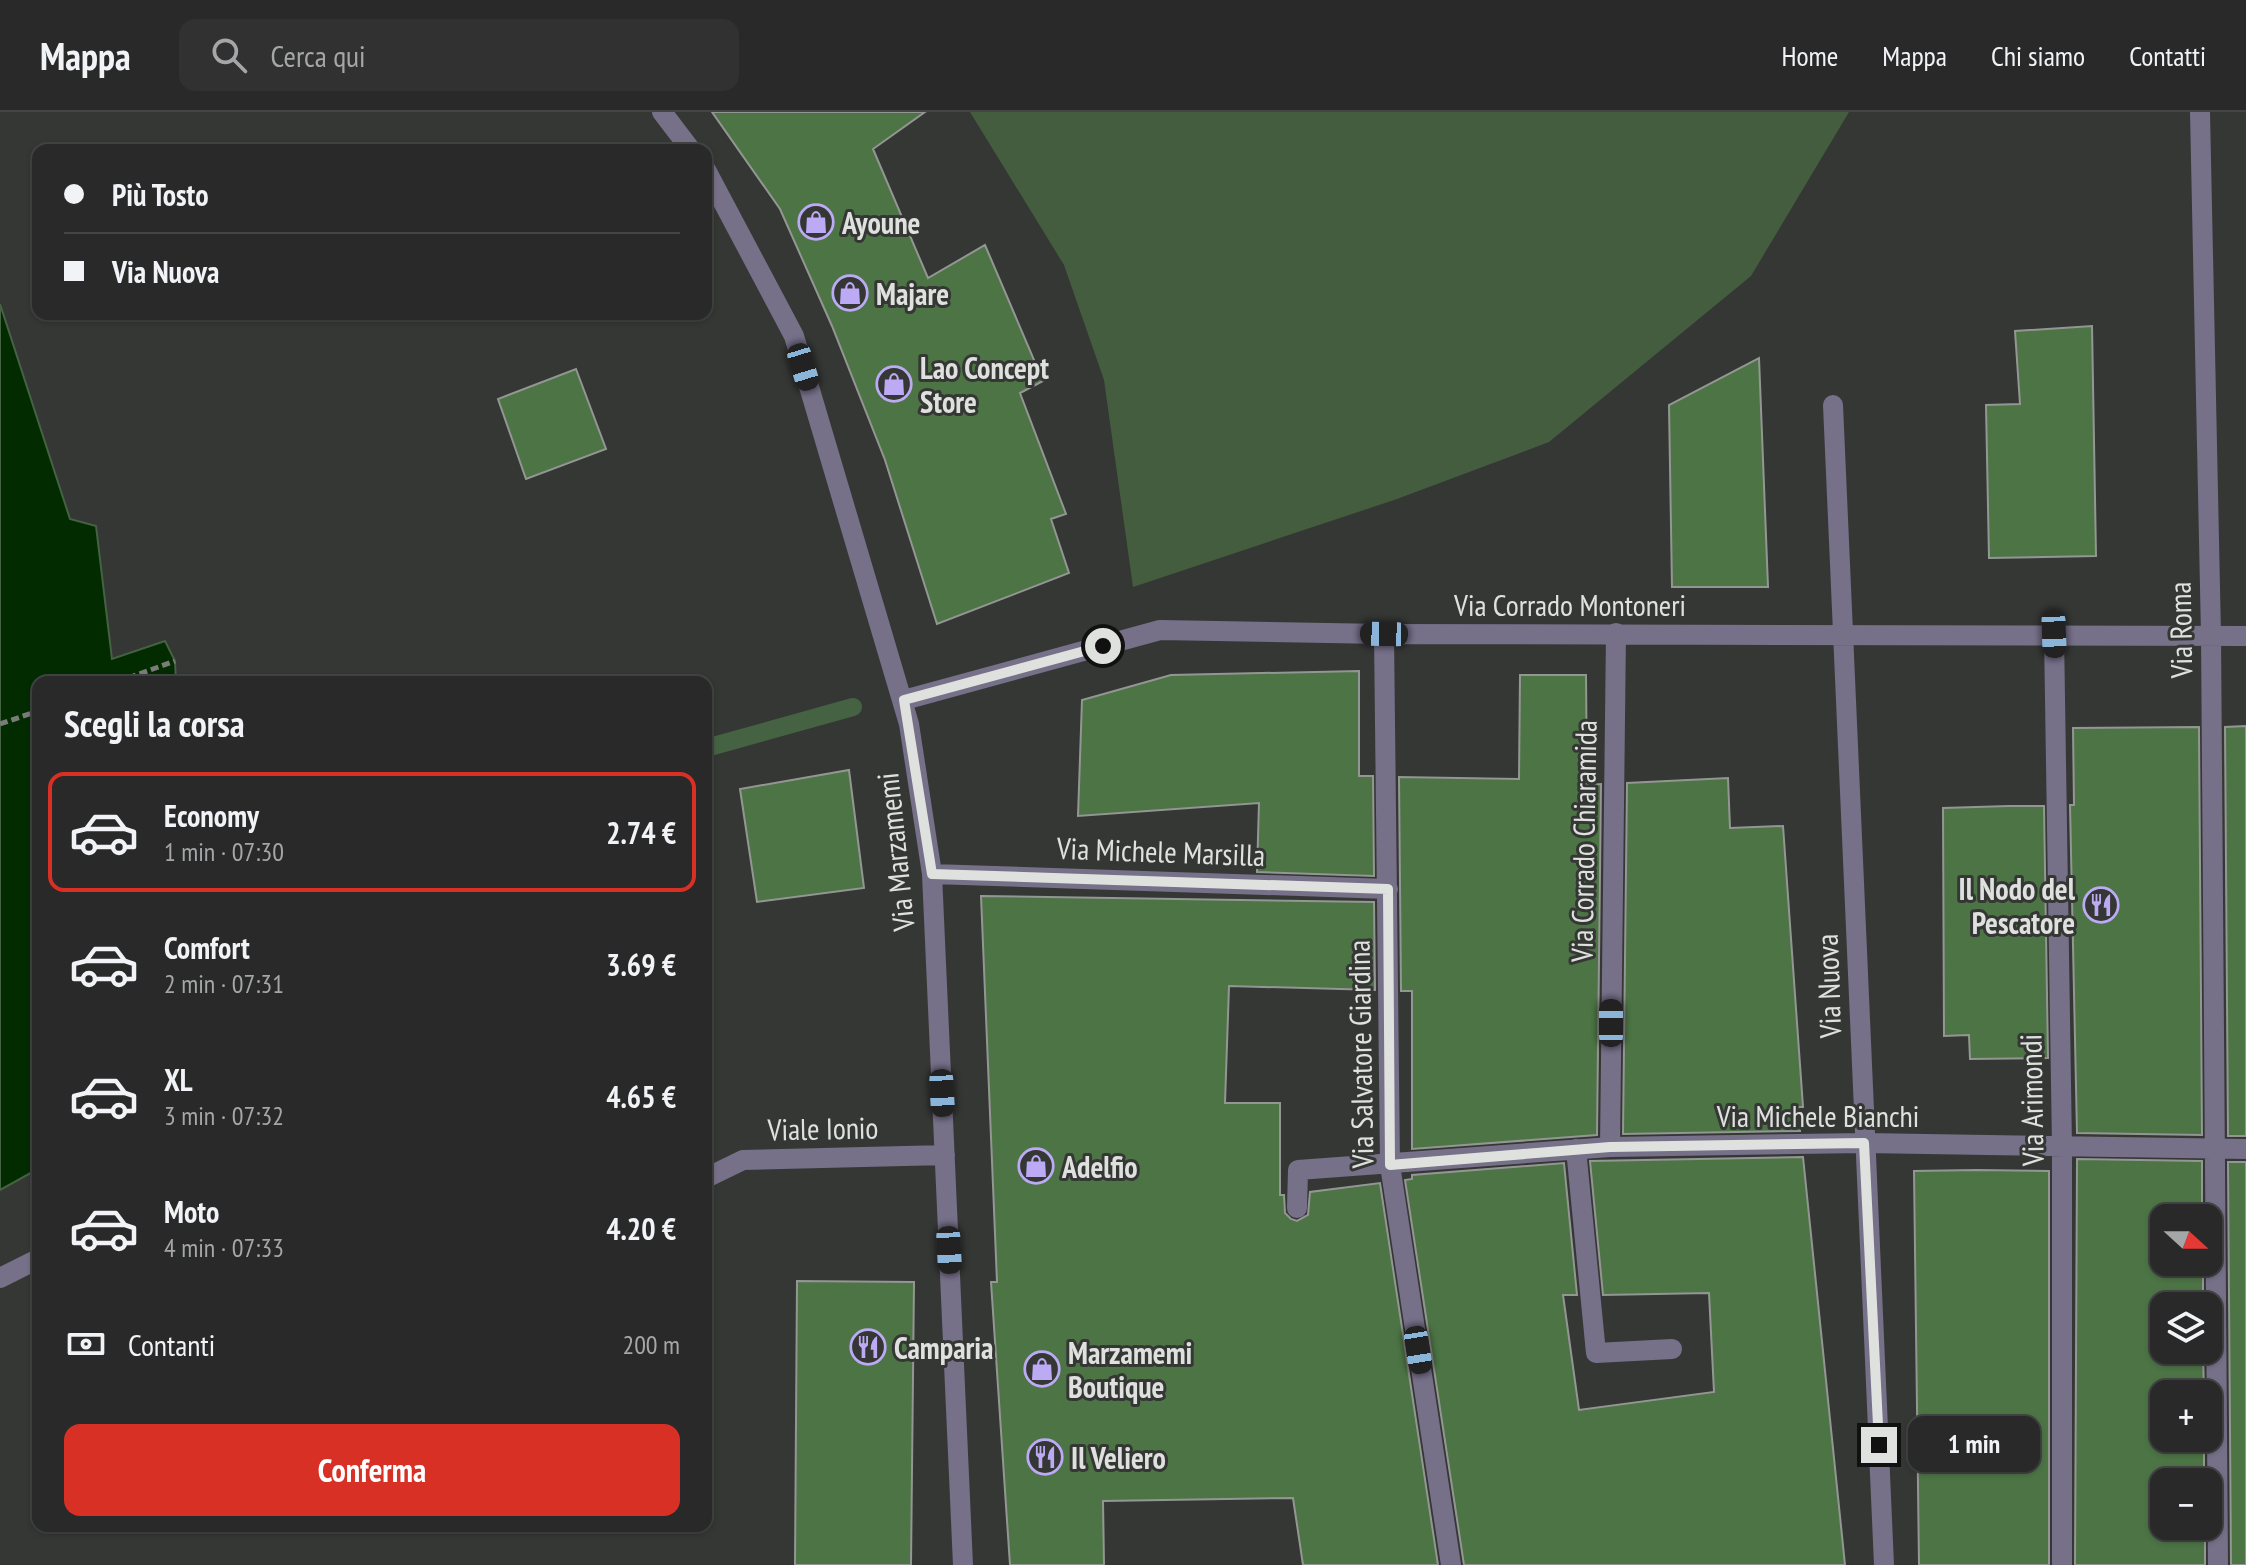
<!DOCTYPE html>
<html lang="it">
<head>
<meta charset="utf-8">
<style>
  body { margin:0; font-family:"PT Sans Narrow",sans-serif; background:#303130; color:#f1f3f6; height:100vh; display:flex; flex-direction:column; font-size:30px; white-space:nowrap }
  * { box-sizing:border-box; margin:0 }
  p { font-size:26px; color:#a5a6a8 }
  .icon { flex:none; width:44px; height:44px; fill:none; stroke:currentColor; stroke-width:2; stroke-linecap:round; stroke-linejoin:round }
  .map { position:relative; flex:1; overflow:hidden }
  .drawer { position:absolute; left:32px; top:564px; width:680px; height:856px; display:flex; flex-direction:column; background:#282928; border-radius:16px; box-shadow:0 2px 6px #0004,0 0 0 2px #444545 }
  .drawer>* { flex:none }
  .guide { position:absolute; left:32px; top:32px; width:680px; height:176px; border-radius:16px; box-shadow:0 2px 6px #0004,0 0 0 2px #444545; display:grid; align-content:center; height:176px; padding:0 32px; background:#282928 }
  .needle { width:52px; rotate:111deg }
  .buttons { position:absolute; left:2150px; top:1092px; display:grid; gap:16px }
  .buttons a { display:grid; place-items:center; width:72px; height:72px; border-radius:16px; background:#282928; box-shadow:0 2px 6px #0004,0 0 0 2px #444545; font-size:40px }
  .end { position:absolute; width:36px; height:36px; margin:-18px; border:10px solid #dfe1df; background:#111; box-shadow:0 0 0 4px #111 }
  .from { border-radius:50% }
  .bubble { position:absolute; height:56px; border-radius:16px; background:#282928; box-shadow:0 2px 6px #0004,0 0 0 2px #444545; font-size:26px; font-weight:700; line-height:56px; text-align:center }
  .car { position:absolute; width:24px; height:48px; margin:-24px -12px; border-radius:10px; box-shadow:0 0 6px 2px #0007; background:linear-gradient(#222 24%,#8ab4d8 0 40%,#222 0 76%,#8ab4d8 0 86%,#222 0) }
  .guide b { display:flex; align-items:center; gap:28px; height:76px; font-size:30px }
  .guide b+b { border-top:2px solid #444545 }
  .guide i { width:20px; height:20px; background:#f1f3f6 }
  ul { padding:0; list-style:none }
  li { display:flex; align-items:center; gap:24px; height:120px; margin:0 16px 12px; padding:0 16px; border:4px solid transparent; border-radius:16px }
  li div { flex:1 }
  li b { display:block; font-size:30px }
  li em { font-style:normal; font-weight:700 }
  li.active { border-color:#d93025 }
  li>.icon { width:72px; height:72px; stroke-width:1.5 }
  h2 { padding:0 32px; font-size:36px; line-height:96px }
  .pay { display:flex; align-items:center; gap:20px; height:88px; padding:0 32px; font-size:30px }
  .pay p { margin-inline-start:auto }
  .action { display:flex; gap:16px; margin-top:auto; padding:16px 32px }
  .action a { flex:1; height:92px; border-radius:16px; background:#d93025; color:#fff; font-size:32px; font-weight:700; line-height:92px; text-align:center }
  header { display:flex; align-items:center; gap:48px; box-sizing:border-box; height:112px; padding:0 40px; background:#282928; border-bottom:2px solid #444545 }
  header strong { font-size:38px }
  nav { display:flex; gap:44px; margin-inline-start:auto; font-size:28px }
  .search { width:560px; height:72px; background:#303130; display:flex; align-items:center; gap:20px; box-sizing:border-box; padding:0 28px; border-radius:16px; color:#a5a6a8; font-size:30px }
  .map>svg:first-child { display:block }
  .green { fill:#445d3f }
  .water { fill:#032b00; stroke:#456243; stroke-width:2 }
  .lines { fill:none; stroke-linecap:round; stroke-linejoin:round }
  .stream { stroke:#456243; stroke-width:18 }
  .building { fill:#4c7445; stroke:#949694; stroke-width:2 }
  .path { stroke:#7a7c7a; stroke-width:5; stroke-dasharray:8 4; stroke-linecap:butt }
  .minor { stroke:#767089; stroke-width:20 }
  .route { stroke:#dfe1df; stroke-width:10 }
  .labels { text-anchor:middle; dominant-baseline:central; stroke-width:6; stroke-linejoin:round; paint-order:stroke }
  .poi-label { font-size:30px; font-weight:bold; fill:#dfe1df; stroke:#353735; text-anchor:start }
  .street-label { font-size:30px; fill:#dfe1df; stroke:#353735 }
</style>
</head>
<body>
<header>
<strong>Mappa</strong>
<div class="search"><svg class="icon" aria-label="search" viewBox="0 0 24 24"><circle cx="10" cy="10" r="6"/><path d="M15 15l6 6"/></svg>Cerca qui</div>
<nav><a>Home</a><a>Mappa</a><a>Chi siamo</a><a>Contatti</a></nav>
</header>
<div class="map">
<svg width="2246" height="1453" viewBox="0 0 2246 1453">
  <rect width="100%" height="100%" fill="#353735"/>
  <!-- green -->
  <path class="green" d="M970,0H1849L1751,164L1549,330L1397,387L1133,475L1104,268L1064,153Z"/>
  <!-- water -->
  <path class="water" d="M0,192L70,407L96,414L112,547L165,529L175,549L176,570H38V1057L0,1078Z"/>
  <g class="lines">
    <!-- stream -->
    <path class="stream" d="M706,636L853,595"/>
  </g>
  <!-- building -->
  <path class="building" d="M712,0H925L873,37L928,166L985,133L1043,269L1020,281L1066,402L1051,407L1069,461L937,512L885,348L832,214L780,97Z
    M2092,214L2096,444L1989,446L1986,293L2020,292L2015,219Z
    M1759,246L1768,475H1672L1669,293Z
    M576,257L606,337L526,367L498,287Z
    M1359,559V664H1373L1374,764L1257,760L1259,691L1078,704L1082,588L1171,563Z
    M1520,563H1586L1587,673L1601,672L1597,1023L1412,1037V879H1401L1399,665L1519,667Z
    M2246,614V1024H2228L2225,615Z
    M2199,615L2202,1023L2077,1021L2070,693H2074L2073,616Z
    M849,658L864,776L757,790L740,677Z
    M1728,666L1730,716L1783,714L1803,995H1798L1800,1019L1623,1022L1627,671Z
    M2009,694H2044L2048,946L1970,947L1969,923L1944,924L1943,696Z
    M981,784L1374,790L1375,878L1229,874L1225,991H1280V1083H1284L1285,1101L1291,1107L1297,1109L1308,1103L1310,1080L1380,1071L1438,1453H1303L1293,1386L1103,1389L1104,1453H1010L991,1170H997Z
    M1803,1045L1845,1453H1464L1405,1068L1412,1067V1063L1564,1051L1577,1183H1563L1579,1298L1714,1280L1709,1181L1603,1183L1590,1049Z
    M2077,1047L2202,1049V1106H2164V1150H2203V1194H2164V1238H2203L2204,1282H2164V1326H2204V1370H2164V1414H2205V1453H2075Z
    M2228,1050H2246V1453H2231Z
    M1976,1058L2049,1059V1453H1919L1914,1059Z
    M797,1169L914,1170L911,1453H795Z"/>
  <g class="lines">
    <!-- path -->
    <path class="path" d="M117,570L175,549
      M0,612L38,599"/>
    <!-- minor -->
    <path class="minor" d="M662,0L691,38
      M2200,0L2211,523L2218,1453
      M706,58L794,224L909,612L932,762L963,1453
      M1833,293L1884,1453
      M1384,522L1390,1053L1451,1453
      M2054,522L2062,1035V1453
      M904,588L1160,518L1384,522L2246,524
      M932,762L1388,777
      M1610,1035L1616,521
      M1576,1037L1596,1241L1672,1237
      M706,1066L743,1048L945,1043
      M1297,1096L1298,1058L1610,1035L1864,1031L2246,1037
      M0,1166L38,1147"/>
  </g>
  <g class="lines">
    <!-- route -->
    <path class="route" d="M1103,534L904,588L932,762L1388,777L1390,1053L1610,1035L1864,1031L1879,1333"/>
  </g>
  <!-- icons -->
  <defs>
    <symbol id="shop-ring" viewBox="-11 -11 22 22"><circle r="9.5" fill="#353735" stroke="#bcaaf5" stroke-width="1.5"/><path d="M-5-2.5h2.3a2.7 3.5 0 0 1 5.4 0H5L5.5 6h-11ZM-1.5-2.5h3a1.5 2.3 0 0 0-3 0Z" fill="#bcaaf5"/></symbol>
    <symbol id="restaurant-ring" viewBox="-11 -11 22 22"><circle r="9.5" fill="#353735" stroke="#bcaaf5" stroke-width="1.5"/><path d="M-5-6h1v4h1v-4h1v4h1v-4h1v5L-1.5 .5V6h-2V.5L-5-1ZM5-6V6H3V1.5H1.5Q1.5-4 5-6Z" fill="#bcaaf5"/></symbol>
  </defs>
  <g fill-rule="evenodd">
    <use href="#shop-ring" x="796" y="90" width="40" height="40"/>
    <use href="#shop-ring" x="830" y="161" width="40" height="40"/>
    <use href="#shop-ring" x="874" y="252" width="40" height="40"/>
    <use href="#restaurant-ring" x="2081" y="773" width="40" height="40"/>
    <use href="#shop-ring" x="1016" y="1034" width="40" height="40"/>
    <use href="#restaurant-ring" x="848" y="1215" width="40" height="40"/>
    <use href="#shop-ring" x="1022" y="1237" width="40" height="40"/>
    <use href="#restaurant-ring" x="1025" y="1325" width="40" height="40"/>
  </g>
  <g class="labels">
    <!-- poi labels -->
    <g class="poi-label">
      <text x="842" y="110">Ayoune</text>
      <text x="876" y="181">Majare</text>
      <text x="920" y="255">Lao Concept<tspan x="920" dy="34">Store</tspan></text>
      <text x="2075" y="776" text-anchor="end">Il Nodo del<tspan x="2075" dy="34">Pescatore</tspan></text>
      <text x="1062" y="1054">Adelfio</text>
      <text x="894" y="1235">Camparia</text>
      <text x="1068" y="1240">Marzamemi<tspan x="1068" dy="34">Boutique</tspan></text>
      <text x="1071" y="1345">Il Veliero</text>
    </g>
    <!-- street labels -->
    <g class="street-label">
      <text x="1570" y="492">Via Corrado Montoneri</text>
      <text transform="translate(2180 518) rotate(-91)">Via Roma</text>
      <text transform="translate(1583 729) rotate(-89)">Via Corrado Chiaramida</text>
      <text transform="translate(1161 739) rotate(2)">Via Michele Marsilla</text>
      <text transform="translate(895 740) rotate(-96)">Via Marzamemi</text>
      <text transform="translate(1828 874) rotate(-92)">Via Nuova</text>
      <text transform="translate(1360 942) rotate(-91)">Via Salvatore Giardina</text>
      <text transform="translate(2031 988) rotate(-91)">Via Arimondi</text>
      <text x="1818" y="1003">Via Michele Bianchi</text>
      <text transform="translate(823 1016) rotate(-1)">Viale Ionio</text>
    </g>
  </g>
</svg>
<div class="buttons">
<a><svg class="needle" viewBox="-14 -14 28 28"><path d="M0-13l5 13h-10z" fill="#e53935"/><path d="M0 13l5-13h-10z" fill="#a5a6a8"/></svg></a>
<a><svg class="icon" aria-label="layers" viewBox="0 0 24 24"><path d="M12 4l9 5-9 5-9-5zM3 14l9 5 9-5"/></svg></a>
<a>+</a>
<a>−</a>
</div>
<i class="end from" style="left:1103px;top:534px"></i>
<i class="end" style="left:1879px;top:1333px"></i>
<div class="bubble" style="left:1908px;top:1304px;width:132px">1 min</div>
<i class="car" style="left:803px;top:255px;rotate:163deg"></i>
<i class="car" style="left:1384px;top:522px;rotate:271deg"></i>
<i class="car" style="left:2054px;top:522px;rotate:178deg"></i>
<i class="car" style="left:1611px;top:911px;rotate:0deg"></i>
<i class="car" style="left:942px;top:981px;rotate:177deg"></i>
<i class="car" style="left:949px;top:1138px;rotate:177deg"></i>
<i class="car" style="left:1418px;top:1238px;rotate:171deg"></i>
<div class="guide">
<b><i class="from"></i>Più Tosto</b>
<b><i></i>Via Nuova</b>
</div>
<section class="drawer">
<h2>Scegli la corsa</h2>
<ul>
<li class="active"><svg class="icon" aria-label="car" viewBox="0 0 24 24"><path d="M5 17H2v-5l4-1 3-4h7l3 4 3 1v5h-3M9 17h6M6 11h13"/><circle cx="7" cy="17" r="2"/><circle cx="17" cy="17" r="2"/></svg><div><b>Economy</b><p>1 min · 07:30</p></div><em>2.74 €</em></li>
<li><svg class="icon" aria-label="car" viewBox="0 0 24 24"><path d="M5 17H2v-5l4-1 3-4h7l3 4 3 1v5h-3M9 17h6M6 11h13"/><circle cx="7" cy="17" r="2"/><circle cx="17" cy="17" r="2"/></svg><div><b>Comfort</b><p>2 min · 07:31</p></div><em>3.69 €</em></li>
<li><svg class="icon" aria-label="car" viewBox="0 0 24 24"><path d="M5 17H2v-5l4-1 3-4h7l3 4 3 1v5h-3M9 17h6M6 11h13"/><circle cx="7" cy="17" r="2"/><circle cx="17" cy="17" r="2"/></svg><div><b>XL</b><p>3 min · 07:32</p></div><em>4.65 €</em></li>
<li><svg class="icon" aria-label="car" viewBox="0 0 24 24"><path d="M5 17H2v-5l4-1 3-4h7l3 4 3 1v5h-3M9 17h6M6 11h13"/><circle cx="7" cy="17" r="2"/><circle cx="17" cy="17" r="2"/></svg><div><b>Moto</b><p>4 min · 07:33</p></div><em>4.20 €</em></li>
</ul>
<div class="pay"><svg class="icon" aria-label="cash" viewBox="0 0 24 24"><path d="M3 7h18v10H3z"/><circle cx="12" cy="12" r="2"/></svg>Contanti<p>200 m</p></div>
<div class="action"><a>Conferma</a></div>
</section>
</div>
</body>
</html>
